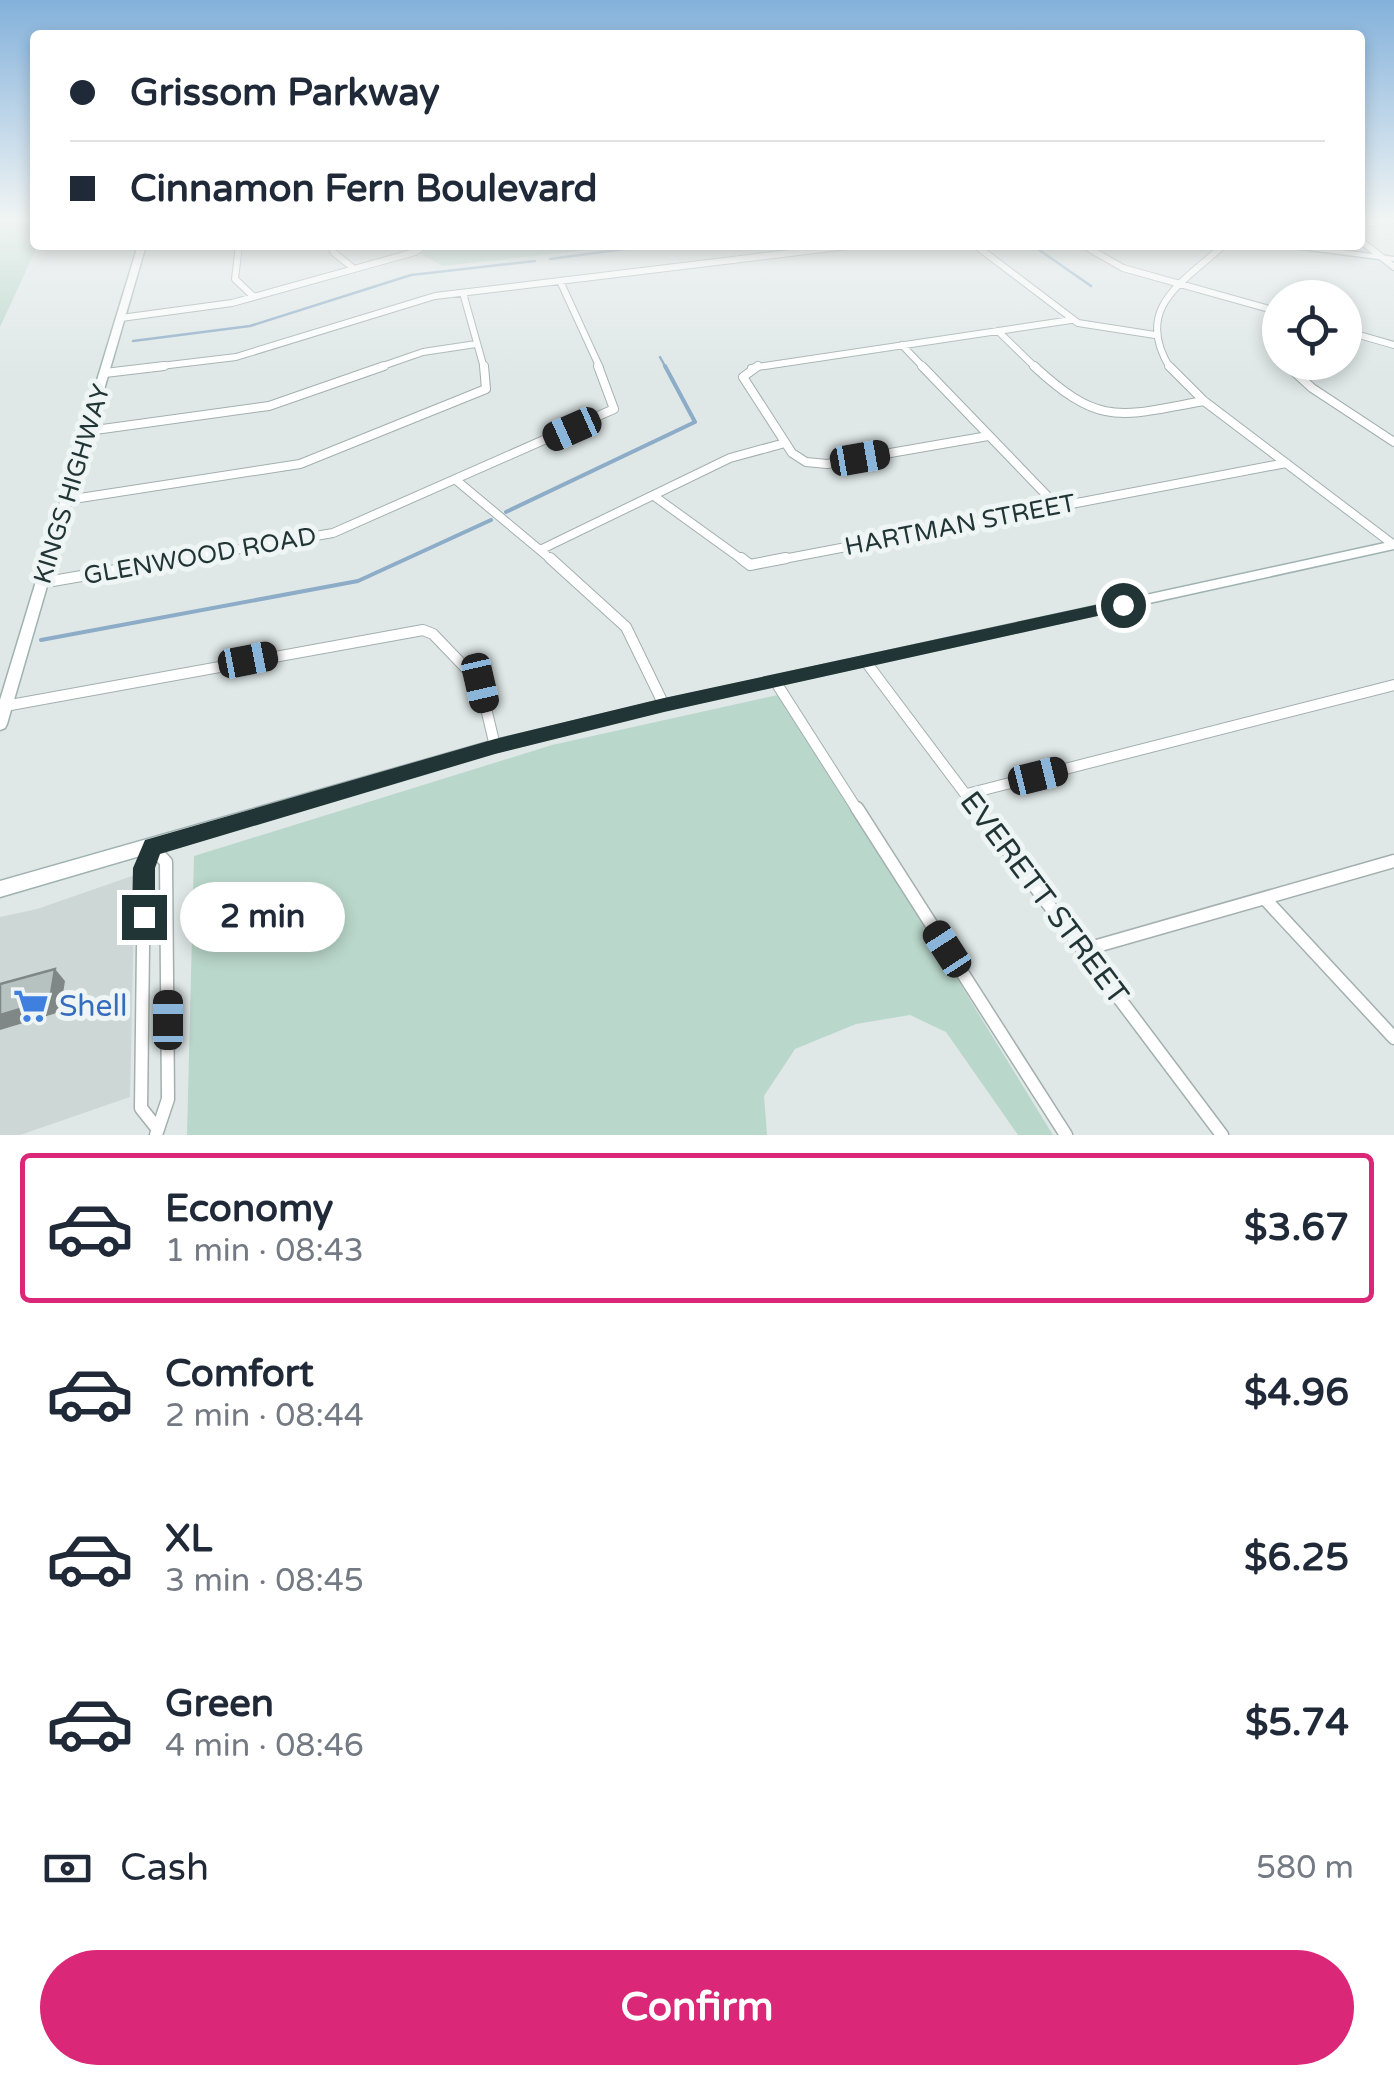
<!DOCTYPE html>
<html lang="en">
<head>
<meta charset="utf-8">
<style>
  body { margin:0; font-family:"Varela Round",sans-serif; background:#f6f6f7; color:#1f2937; height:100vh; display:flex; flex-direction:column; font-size:38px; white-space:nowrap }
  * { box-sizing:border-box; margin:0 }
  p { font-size:32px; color:#747a83 }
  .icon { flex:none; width:55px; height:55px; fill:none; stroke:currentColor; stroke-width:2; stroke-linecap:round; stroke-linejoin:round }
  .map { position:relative; height:1135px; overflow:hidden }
  .sheet { display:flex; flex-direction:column; background:#fff; flex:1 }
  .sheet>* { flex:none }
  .banner { position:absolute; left:30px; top:30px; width:1335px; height:220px; border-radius:10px; box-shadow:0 5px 15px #0003; display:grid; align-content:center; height:220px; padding:0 40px; background:#fff }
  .tools { position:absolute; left:1262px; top:280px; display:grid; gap:20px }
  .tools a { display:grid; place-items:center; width:100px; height:100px; border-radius:50%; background:#fff; box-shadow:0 5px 15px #0003; font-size:50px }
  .end { position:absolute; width:45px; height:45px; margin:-22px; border:12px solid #223536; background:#fff; box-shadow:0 0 0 5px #fff }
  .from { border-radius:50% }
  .bubble { position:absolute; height:70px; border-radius:35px; background:#fff; box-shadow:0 5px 15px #0003; font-size:32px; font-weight:800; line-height:70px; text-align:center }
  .car { position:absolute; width:30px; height:60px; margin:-30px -15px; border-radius:12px; box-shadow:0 0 8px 2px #0007; background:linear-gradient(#222 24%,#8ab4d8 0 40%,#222 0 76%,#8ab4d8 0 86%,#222 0) }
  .banner b { display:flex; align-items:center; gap:35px; height:95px; font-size:38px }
  .banner b+b { border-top:2px solid #e0e1e3 }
  .banner i { width:25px; height:25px; background:#1f2937 }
  ul { padding:18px 0 0; list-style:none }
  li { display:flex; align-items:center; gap:30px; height:150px; margin:0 20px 15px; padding:0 20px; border:5px solid transparent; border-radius:10px }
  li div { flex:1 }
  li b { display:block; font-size:38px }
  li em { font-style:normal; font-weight:800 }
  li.on { border-color:#db2777 }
  li>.icon { width:90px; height:90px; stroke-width:1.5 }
  .pay { display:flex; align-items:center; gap:25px; height:110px; padding:0 40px; font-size:38px }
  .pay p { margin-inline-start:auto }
  .button { display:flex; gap:20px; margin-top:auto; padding:20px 40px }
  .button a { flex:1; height:115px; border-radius:60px; background:#db2777; color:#fff; font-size:40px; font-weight:800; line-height:115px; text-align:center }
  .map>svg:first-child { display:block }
  .built { fill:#cdd7d6 }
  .green { fill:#bad7cb }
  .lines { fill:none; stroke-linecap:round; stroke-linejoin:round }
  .stream-far1 { stroke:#8dacc7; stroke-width:2.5 }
  .stream { stroke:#8dacc7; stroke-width:4 }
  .street-far3-casing { stroke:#a3afae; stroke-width:8 }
  .street-far2-casing { stroke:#a3afae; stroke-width:10 }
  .street-far1-casing { stroke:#a3afae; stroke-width:12 }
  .street-casing { stroke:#a3afae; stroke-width:15 }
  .secondary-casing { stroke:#9fb2b1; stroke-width:3 }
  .street-far3 { stroke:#fff; stroke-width:6 }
  .street-far2 { stroke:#fff; stroke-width:8 }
  .street-far1 { stroke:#fff; stroke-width:10 }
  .street { stroke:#fff; stroke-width:12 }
  .secondary { fill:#fff; fill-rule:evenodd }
  .shaded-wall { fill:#7f8886 }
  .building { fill:#b5c2c0; stroke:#7f8886; stroke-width:2.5 }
  .route { fill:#223536 }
  .labels { text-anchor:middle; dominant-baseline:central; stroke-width:10; stroke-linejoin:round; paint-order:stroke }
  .street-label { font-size:25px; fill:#223536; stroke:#eef5f4 }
  .near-street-label { font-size:30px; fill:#223536; stroke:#eef5f4 }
  .near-shop-label { font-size:30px; fill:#366cbe; stroke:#eef5f4; text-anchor:start }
</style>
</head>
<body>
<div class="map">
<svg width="1394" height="1135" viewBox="0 0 1394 1135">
  <rect width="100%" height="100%" fill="#dfe8e7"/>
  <!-- built -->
  <path class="built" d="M135,875L130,1097L20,1135H0V917L37,909Z"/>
  <!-- green -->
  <path class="green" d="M0,219H35V245H38L0,327Z
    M432,245H634L443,266L421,254Z
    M782,694L1053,1135H1018L946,1032L910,1015L856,1024L795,1049L764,1096L767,1135H187L194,856L552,745Z"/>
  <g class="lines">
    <!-- stream-far1 -->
    <path class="stream-far1" d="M1032,245L1091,286
      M550,259L654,245
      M133,341L250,326L411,275L535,261
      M660,357L666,368"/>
    <!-- stream -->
    <path class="stream" d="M506,512L695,422L665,366
      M41,640L358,581L491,520"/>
    <defs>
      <path id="street-far3" d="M1360,224L1394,220
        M1360,240L1394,267
        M239,245L235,279L254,297
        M332,245L333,252L353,268
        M975,245L1078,323L1155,335
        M1083,245L1123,268L1280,312
        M560,281L600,368
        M463,293L484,368
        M121,318L232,303L415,252L425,245
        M1280,321L1273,339L1280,358
        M998,331L1036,368
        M1345,331L1394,345
        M902,345L924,368
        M1284,362L1291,368
        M144,368L236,357L435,296L856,245
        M377,368L423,352L476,344
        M751,368L1071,320
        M1170,368C1133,308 1182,283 1224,245"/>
      <path id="street-far2" d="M758,366L743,377L792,453L806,462L827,464L988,436
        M922,366L1057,506
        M1034,366C1101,428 1120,416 1204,401
        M1169,366L1204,401L1394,545
        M1288,366L1312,388L1394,442
        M105,373L164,366
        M88,431L269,406L384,366
        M456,480L553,561
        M654,496L744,561
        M67,500L300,464L486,389L484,366
        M540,550L730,458L785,443
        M171,561L333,533L614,409L598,366
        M773,561L1286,463"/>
      <path id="street-far1" d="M550,558L626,627L664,705
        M741,558L750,565L786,558
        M41,583L186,558
        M866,662L978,811
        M775,681L858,811
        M5,706L423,630L433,634L480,683L495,746
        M967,794L1394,685"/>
      <path id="street" d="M857,808L1066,1135
        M976,808L1222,1135
        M1266,900L1394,1038
        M1083,950L1394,861
        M156,1127L141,1108L144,867L152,847L166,862L168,1099L156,1135"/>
      <path id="secondary" d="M138,245H146L7,724L5,728L0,730V700Z
        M1282,245H1304L1394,257V261L1286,247Z
        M1394,541V549L664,710L495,752L0,897V881L495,740L664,700Z"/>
    </defs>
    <!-- street-far3 casing -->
    <use href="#street-far3" class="street-far3-casing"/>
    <!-- street-far2 casing -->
    <use href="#street-far2" class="street-far2-casing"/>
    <!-- street-far1 casing -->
    <use href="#street-far1" class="street-far1-casing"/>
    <!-- street casing -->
    <use href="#street" class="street-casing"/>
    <!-- secondary casing -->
    <use href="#secondary" class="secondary-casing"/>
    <!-- street-far3 -->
    <use href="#street-far3" class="street-far3"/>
    <!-- street-far2 -->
    <use href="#street-far2" class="street-far2"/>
    <!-- street-far1 -->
    <use href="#street-far1" class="street-far1"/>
    <!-- street -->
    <use href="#street" class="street"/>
    <!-- secondary -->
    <use href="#secondary" class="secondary"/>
  </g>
  <!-- shaded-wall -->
  <path class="shaded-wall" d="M55,969L65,981L60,1012L0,1030V1015Z"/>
  <!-- building -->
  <path class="building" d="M55,969L50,1000L0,1015V984Z"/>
  <!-- sky -->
  <linearGradient id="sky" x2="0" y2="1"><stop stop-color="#83b1db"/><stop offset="0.58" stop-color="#f1f5f4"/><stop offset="1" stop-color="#f1f5f4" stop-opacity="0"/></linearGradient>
  <rect width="1394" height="378" fill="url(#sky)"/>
  <!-- route -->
  <path class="route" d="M1123,599L1131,605L1129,609L664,712L495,754L160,854L155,868V917L152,924L144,927L136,924L132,917L133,868L145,840L152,838L495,739L664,698Z"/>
  <!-- icons -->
  <defs>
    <symbol id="supermarket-bare" viewBox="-9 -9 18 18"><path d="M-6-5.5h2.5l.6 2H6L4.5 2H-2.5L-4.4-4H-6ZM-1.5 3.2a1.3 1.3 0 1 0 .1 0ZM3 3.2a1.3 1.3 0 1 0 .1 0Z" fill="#3f7fe0" stroke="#eef5f4" stroke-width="2.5" paint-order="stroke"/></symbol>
  </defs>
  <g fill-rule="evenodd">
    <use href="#supermarket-bare" x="6" y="981" width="50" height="50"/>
  </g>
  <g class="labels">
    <!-- street labels -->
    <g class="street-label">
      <text transform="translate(72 484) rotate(-73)">KINGS HIGHWAY</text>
      <text transform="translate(960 525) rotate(-11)">HARTMAN STREET</text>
      <text transform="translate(200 556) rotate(-10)">GLENWOOD ROAD</text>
    </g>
    <!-- near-street labels -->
    <g class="near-street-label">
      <text transform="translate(1044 898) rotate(53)">EVERETT STREET</text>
    </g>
    <!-- near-shop labels -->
    <g class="near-shop-label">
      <text x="59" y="1006">Shell</text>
    </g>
  </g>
</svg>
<div class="tools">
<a><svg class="icon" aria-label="locate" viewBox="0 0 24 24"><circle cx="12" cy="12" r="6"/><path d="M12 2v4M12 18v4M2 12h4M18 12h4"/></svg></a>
</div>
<i class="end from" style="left:1123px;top:605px"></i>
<i class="end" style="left:144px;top:917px"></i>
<div class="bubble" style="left:180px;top:882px;width:165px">2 min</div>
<i class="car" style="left:572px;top:429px;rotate:246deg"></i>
<i class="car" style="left:860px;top:458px;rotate:80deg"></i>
<i class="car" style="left:248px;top:660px;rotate:79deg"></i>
<i class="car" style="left:480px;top:683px;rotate:167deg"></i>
<i class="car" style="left:1038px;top:776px;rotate:76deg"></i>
<i class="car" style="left:947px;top:949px;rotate:327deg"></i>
<i class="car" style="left:168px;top:1020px;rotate:0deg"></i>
<div class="banner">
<b><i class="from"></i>Grissom Parkway</b>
<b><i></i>Cinnamon Fern Boulevard</b>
</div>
</div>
<section class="sheet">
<ul>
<li class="on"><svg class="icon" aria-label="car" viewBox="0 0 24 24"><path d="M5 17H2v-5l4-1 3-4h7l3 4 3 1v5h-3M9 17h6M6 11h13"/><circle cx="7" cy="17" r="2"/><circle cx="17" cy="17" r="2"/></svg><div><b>Economy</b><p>1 min · 08:43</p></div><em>$3.67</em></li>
<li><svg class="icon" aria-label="car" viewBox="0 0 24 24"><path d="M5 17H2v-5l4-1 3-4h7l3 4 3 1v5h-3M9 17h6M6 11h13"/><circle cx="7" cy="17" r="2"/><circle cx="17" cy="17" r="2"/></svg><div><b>Comfort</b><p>2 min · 08:44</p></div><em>$4.96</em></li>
<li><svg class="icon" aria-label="car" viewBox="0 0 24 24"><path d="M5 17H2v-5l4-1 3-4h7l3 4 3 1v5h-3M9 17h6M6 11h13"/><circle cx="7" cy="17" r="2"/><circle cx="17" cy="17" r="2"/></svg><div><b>XL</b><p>3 min · 08:45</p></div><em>$6.25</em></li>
<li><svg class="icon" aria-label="car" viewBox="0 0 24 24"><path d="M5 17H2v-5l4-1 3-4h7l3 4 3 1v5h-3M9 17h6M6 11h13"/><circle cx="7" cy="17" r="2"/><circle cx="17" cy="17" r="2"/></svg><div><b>Green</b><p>4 min · 08:46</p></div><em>$5.74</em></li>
</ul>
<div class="pay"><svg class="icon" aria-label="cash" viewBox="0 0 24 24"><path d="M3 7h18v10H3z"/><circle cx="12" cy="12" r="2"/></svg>Cash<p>580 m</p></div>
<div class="button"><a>Confirm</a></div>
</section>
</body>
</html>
